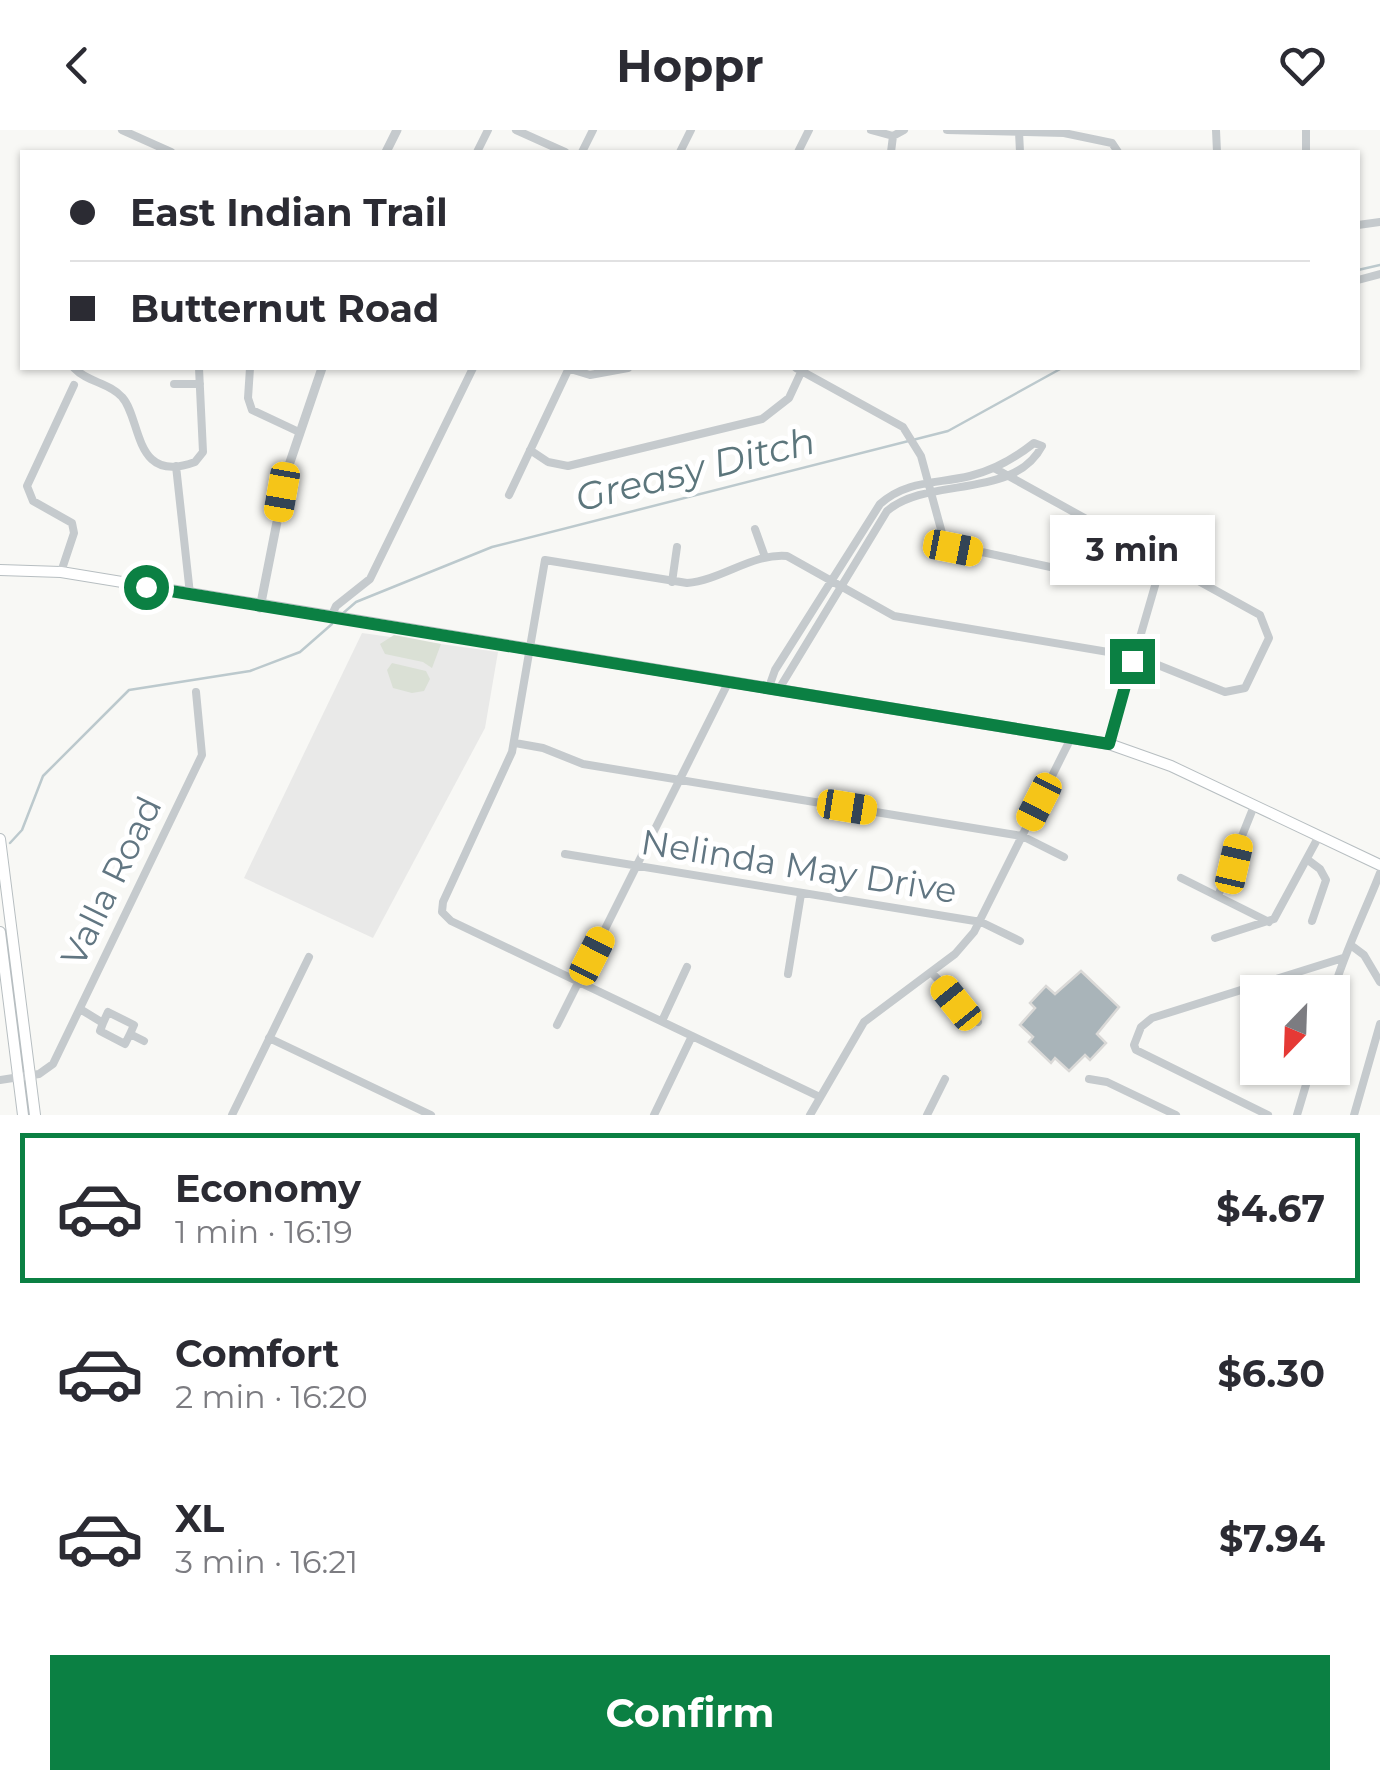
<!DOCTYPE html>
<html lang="en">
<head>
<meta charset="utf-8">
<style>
  body { margin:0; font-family:Montserrat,sans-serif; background:#f2f2f3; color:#2b2b33; height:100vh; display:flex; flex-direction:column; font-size:38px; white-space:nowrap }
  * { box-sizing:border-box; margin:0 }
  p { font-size:32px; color:#7c7c81 }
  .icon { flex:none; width:55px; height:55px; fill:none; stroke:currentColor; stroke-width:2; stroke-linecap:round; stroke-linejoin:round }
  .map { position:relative; height:985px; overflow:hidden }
  .sheet { display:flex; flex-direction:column; background:#fff; flex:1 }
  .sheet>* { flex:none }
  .banner { position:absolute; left:20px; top:20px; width:1340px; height:220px; border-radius:0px; box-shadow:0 2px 8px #0004; display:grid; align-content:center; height:220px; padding:0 50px; background:#fff }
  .needle { width:65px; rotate:203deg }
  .tools { position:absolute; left:1240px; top:845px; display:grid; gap:20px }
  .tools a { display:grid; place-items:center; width:110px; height:110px; border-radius:0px; background:#fff; box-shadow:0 2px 8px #0004; font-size:50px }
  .end { position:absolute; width:45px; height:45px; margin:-22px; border:12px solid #0b8043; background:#fff; box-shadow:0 0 0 5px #fff }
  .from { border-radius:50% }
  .bubble { position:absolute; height:70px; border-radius:0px; background:#fff; box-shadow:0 2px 8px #0004; font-size:32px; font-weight:700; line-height:70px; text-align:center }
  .car { position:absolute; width:30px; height:60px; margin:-30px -15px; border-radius:12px; box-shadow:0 0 8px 2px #0007; background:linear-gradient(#f5c518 24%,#345 0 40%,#f5c518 0 76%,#345 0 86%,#f5c518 0) }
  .banner b { display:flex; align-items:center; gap:35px; height:95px; font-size:38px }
  .banner b+b { border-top:2px solid #e1e1e2 }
  .banner i { width:25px; height:25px; background:#2b2b33 }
  ul { padding:18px 0 0; list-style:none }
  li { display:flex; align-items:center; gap:30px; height:150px; margin:0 20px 15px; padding:0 30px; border:5px solid transparent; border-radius:0px }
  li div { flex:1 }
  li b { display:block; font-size:38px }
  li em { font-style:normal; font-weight:700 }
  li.current { border-color:#0b8043 }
  li>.icon { width:90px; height:90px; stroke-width:1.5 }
  .primary-button { display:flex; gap:20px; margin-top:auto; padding:20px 50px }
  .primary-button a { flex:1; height:115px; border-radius:0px; background:#0b8043; color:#fff; font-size:40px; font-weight:700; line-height:115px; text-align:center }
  header { display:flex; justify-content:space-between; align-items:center; height:130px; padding:0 50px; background:#fff; font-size:45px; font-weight:700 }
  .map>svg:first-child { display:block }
  .built { fill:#e9e9e8 }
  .green { fill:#dae0d5 }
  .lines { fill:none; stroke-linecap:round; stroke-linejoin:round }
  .stream { stroke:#bcc9cd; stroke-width:2.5 }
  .building { fill:#a9b4b9; stroke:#dad9d7; stroke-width:2.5 }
  .secondary-casing { stroke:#b7bec1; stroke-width:12 }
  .minor { stroke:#c5cacd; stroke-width:8 }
  .tertiary { stroke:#c5cacd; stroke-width:9 }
  .secondary { stroke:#fff; stroke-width:10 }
  .route { stroke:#0b8043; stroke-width:12 }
  .labels { text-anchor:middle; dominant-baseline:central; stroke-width:10; stroke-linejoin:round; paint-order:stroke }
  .street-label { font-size:35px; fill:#617682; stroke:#fff }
  .water-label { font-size:38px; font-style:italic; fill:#5c767c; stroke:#fff }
</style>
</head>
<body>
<header><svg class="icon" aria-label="back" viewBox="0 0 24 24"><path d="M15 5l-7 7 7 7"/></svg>Hoppr<svg class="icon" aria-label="heart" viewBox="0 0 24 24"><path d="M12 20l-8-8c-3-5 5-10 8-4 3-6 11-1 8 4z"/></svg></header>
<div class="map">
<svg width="1380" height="985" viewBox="0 0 1380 985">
  <rect width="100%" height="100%" fill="#f8f8f5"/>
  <!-- built -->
  <path class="built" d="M362,503L498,522L485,598L373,808L244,748Z"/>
  <!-- green -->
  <path class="green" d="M394,505L441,514L432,538L423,532L385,524L380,514Z
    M392,533L426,541L430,549L424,561L412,563L393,558L387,540Z"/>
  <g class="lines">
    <!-- stream -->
    <path class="stream" d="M1358,140L1380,135
      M341,485L356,472L492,417L948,301L1062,238
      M10,713L22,700L43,646L129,560L250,541L300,522L332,494"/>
  </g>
  <!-- building -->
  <path class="building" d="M1081,841L1119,877L1097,904L1106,913L1090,930L1085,925L1069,941L1055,928L1051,933L1029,912L1033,907L1020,895L1035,878L1030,873L1046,856L1055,864Z"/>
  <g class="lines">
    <defs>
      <path id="secondary" d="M0,440L61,442L1109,614L1171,636L1380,735
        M0,709L35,985
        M0,802L23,985"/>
    </defs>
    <!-- secondary casing -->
    <use href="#secondary" class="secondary-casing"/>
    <!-- minor -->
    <path class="minor" d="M122,0L171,22
      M516,0L565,22
      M871,0L893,6L904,0
      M947,0L1064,3L1112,13L1118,22
      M1216,0L1217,22
      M1019,2L1020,22
      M477,22L488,0
      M582,22L593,0
      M680,22L691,0
      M798,22L809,0
      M891,22L893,6
      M1306,22V0
      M1358,95L1380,92
      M1358,150L1380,144
      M74,238C87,252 110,253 122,267C142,289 133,355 195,332L203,322L199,238
      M250,238L248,268L252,280L299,302
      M567,238L590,245L628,238
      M796,238L903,297L921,326L945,414L1064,440
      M174,254H200
      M530,320L548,332L568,336L762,289L789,268L803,238
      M176,336L190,464
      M509,365L569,238
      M755,399L765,427
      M61,442L74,403L72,393L33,371L27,356L74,255
      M672,452L677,417
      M330,489L336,476L370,449L473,238
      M769,557L775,540L880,374C907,350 937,354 970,346C994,340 1015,328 1034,313L1042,316C1014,370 928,346 887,381L779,559
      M515,613L543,618L583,634L1022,706L1064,727
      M1109,614L1163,428
      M565,724L981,792L1020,811
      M1308,730L1320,739L1326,750L1312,791
      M1181,748L1269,792
      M1218,766L1254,676
      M1215,808L1274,789L1319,706
      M1352,816L1364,825L1380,852
      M931,842L978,892
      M788,844L801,764
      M1332,865C1344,823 1364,784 1380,743
      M80,879L103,893L108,882L134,895L130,904
      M662,891L687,837
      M103,893L100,901L125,914L130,904
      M557,895L729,551
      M130,904L144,911
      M269,908L431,985
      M1294,938L1309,944
      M1089,949L1107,952L1176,985
      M0,950L39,944L53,934L202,625L196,562
      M820,967L451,791L442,782L443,772L512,622L545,430L687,453C722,450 752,423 787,426L894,486L1138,527L1225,562L1245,558L1269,508L1260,485L994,338
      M232,985L309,827
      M654,985L692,906
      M810,985L864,892L955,824L974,802L1071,608
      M927,985L945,949
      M1268,985L1136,920L1134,915L1141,897L1152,888L1343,828
      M1297,985L1311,938
      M1354,985L1380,894"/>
    <!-- tertiary -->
    <path class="tertiary" d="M386,22L397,0
      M260,478L287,341L322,238"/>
    <!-- secondary -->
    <use href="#secondary" class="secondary"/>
  </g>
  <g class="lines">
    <!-- route -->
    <path class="route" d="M146,457L1109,614L1132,531"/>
  </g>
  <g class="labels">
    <!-- street labels -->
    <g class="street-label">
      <text transform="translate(799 736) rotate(9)">Nelinda May Drive</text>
      <text transform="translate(111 751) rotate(-64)">Valla Road</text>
    </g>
    <!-- water labels -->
    <g class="water-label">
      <text transform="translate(695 339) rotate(-14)">Greasy Ditch</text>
    </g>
  </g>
</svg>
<div class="tools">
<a><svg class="needle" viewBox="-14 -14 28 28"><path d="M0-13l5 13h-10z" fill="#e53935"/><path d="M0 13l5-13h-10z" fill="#7c7c81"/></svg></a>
</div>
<i class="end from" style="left:146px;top:457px"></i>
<i class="end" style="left:1132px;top:531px"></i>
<div class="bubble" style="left:1050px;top:385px;width:165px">3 min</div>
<i class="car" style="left:282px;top:362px;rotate:190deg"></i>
<i class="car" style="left:953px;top:418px;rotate:101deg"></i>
<i class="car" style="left:1039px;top:672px;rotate:207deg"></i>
<i class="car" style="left:847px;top:677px;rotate:99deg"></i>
<i class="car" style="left:1234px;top:734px;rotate:13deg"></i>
<i class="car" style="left:592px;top:826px;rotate:27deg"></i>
<i class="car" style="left:956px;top:873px;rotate:321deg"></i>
<div class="banner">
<b><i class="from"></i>East Indian Trail</b>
<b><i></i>Butternut Road</b>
</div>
</div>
<section class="sheet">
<ul>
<li class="current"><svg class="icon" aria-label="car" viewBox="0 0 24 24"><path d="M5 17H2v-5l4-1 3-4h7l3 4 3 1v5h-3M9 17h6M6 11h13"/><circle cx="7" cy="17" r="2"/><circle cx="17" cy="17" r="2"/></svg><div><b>Economy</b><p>1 min · 16:19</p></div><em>$4.67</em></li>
<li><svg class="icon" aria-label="car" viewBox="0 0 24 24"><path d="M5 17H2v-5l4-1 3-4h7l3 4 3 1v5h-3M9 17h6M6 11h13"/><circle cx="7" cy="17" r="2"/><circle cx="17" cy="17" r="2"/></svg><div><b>Comfort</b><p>2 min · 16:20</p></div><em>$6.30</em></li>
<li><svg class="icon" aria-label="car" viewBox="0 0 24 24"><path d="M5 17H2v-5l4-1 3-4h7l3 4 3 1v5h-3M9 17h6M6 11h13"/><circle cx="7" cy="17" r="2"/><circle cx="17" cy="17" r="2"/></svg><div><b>XL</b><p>3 min · 16:21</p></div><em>$7.94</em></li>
</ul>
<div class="primary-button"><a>Confirm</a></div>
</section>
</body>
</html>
